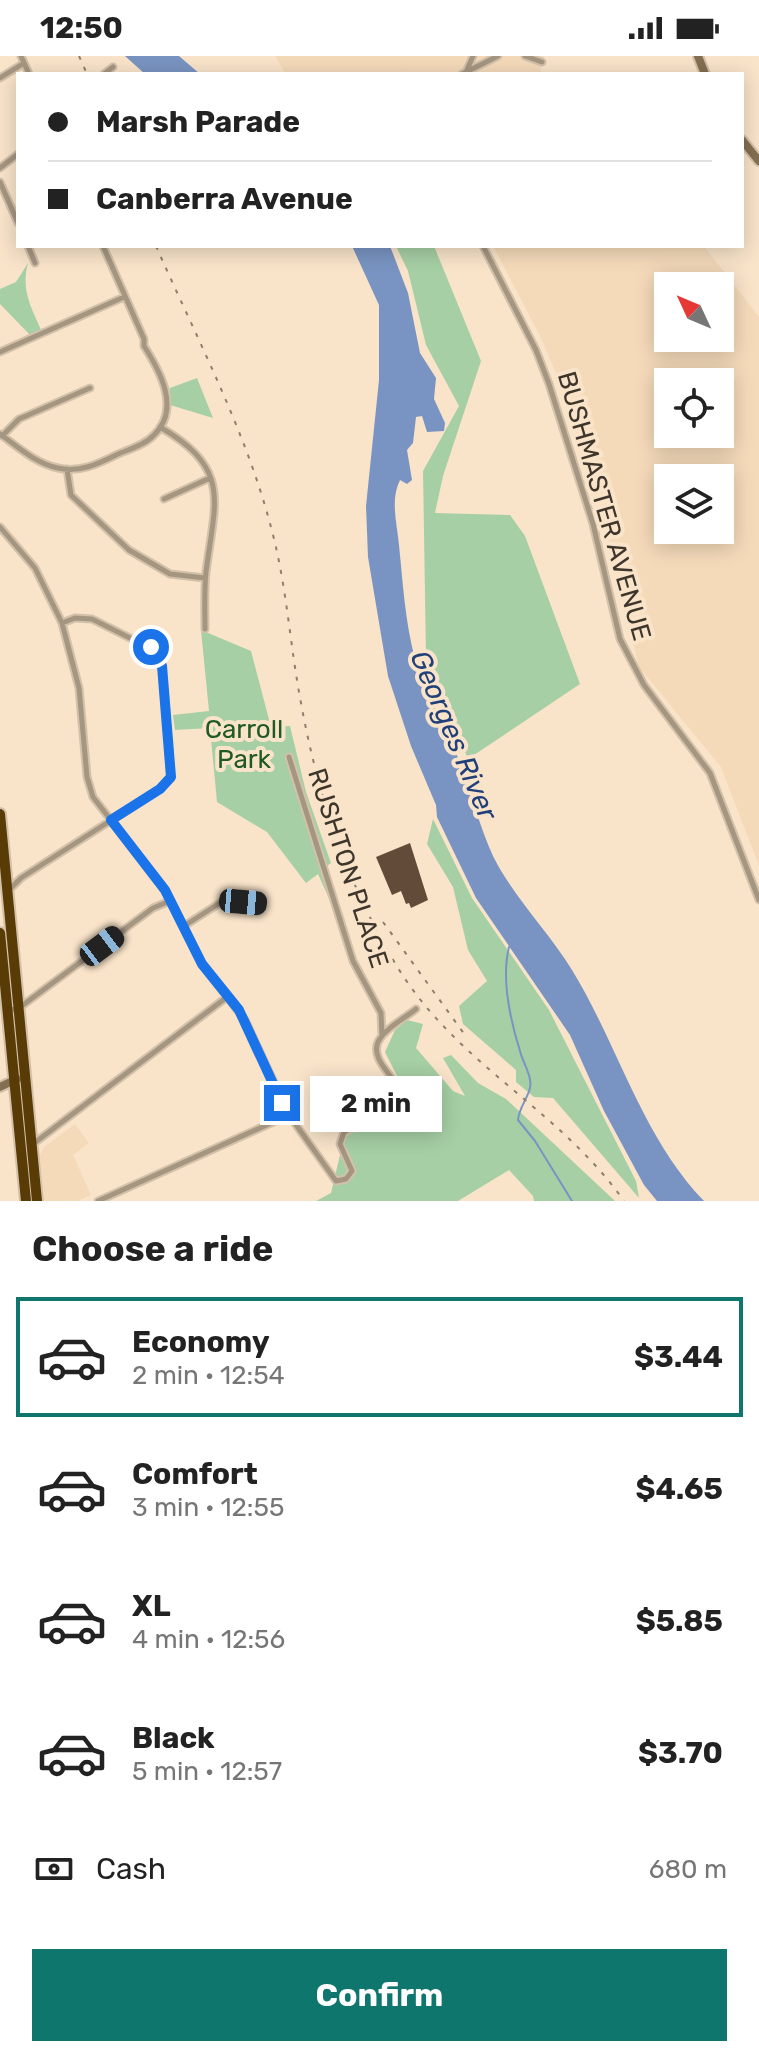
<!DOCTYPE html>
<html lang="en">
<head>
<meta charset="utf-8">
<style>
  body { margin:0; font-family:Rubik,sans-serif; background:#f6f6f6; color:#222; height:100vh; display:flex; flex-direction:column; font-size:30px; white-space:nowrap }
  * { box-sizing:border-box; margin:0 }
  p { font-size:26px; color:#767676 }
  .icon { flex:none; width:44px; height:44px; fill:none; stroke:currentColor; stroke-width:2; stroke-linecap:round; stroke-linejoin:round }
  .map { position:relative; height:1145px; overflow:hidden }
  .side { display:flex; flex-direction:column; background:#fff; flex:1 }
  .side>* { flex:none }
  .banner { position:absolute; left:16px; top:16px; width:728px; height:176px; border-radius:0px; box-shadow:0 4px 20px #0003; display:grid; align-content:center; height:176px; padding:0 32px; background:#fff }
  .needle { width:52px; rotate:314deg }
  .controls { position:absolute; left:654px; top:216px; display:grid; gap:16px }
  .controls a { display:grid; place-items:center; width:80px; height:80px; border-radius:0px; background:#fff; box-shadow:0 4px 20px #0003; font-size:40px }
  .end { position:absolute; width:36px; height:36px; margin:-18px; border:10px solid #1a73e8; background:#fff; box-shadow:0 0 0 4px #fff }
  .from { border-radius:50% }
  .bubble { position:absolute; height:56px; border-radius:0px; background:#fff; box-shadow:0 4px 20px #0003; font-size:26px; font-weight:700; line-height:56px; text-align:center }
  .car { position:absolute; width:24px; height:48px; margin:-24px -12px; border-radius:10px; box-shadow:0 0 6px 2px #0007; background:linear-gradient(#222 24%,#8ab4d8 0 40%,#222 0 76%,#8ab4d8 0 86%,#222 0) }
  .banner b { display:flex; align-items:center; gap:28px; height:76px; font-size:30px }
  .banner b+b { border-top:2px solid #e0e0e0 }
  .banner i { width:20px; height:20px; background:#222 }
  ul { padding:0; list-style:none }
  li { display:flex; align-items:center; gap:24px; height:120px; margin:0 16px 12px; padding:0 16px; border:4px solid transparent; border-radius:0px }
  li div { flex:1 }
  li b { display:block; font-size:30px }
  li em { font-style:normal; font-weight:700 }
  li.on { border-color:#0f766e }
  li>.icon { width:72px; height:72px; stroke-width:1.5 }
  h2 { padding:0 32px; font-size:36px; line-height:96px }
  .pay { display:flex; align-items:center; gap:20px; height:88px; padding:0 32px; font-size:30px }
  .pay p { margin-inline-start:auto }
  .action { display:flex; gap:16px; margin-top:auto; padding:16px 32px }
  .action a { flex:1; height:92px; border-radius:0px; background:#0f766e; color:#fff; font-size:32px; font-weight:700; line-height:92px; text-align:center }
  .status { display:flex; justify-content:space-between; align-items:center; height:56px; padding:0 40px; background:#fff; direction:ltr }
  .status svg { height:22px; fill:currentColor }
  .map>svg:first-child { display:block }
  .built { fill:#f5daba; fill-rule:evenodd }
  .green { fill:#a6cfa5 }
  .water { fill:#7994c2 }
  .lines { fill:none; stroke-linecap:round; stroke-linejoin:round }
  .stream { stroke:#7994c2; stroke-width:2 }
  .building { fill:#624c39 }
  .street-casing { stroke:#d4c1aa; stroke-width:9 }
  .secondary-casing { stroke:#d4c1aa; stroke-width:12 }
  .highway-casing { stroke:#d4c1aa; stroke-width:14 }
  .street { stroke:#a59682; stroke-width:5 }
  .secondary { stroke:#846f51; stroke-width:8 }
  .highway { stroke:#593b06; stroke-width:10 }
  .rail { stroke:#8d7f6e; stroke-width:2; stroke-dasharray:4 8; stroke-linecap:butt }
  .route { stroke:#1a73e8; stroke-width:10 }
  .labels { text-anchor:middle; dominant-baseline:central; stroke-width:8; stroke-linejoin:round; paint-order:stroke }
  .street-label { font-size:26px; fill:#3e362b; stroke:#f9e4ca }
  .park-label { font-size:26px; fill:#1f5a23; stroke:#f9e4ca }
  .water-label { font-size:28px; font-style:italic; fill:#21407a; stroke:#f9e4ca }
</style>
</head>
<body>
<div class="status"><b>12:50</b><svg viewBox="0 0 49 12"><path d="M0 12V9h3v3zM5 12V6h3v6zM10 12V3h3v9zM15 12V0h3v12zM26 1h20v11H26zM47 4h2v5h-2z"/></svg></div>
<div class="map">
<svg width="759" height="1145" viewBox="0 0 759 1145">
  <rect width="100%" height="100%" fill="#f9e4ca"/>
  <!-- built -->
  <path class="built" d="M275,0H544L540,15L547,18H406L403,15L398,18H286Z
    M493,190H704L759,261V810L721,711L639,611L594,432L559,324L540,280ZM720,230V282H668V230ZM668,326H720V378H668ZM668,422H720V474H668Z
    M75,1068L89,1087L73,1099L91,1139L78,1145H44L40,1099L44,1091Z"/>
  <!-- green -->
  <path class="green" d="M396,190H434L481,305L443,420L435,457L510,459L525,480L580,628L468,703L426,601L423,415L459,350L426,289L408,215Z
    M28,207C21,233 30,249 41,274L30,279L0,248V233L16,226Z
    M197,322L213,362L170,349V332Z
    M201,574L251,595L271,671L290,670L306,736L331,807L323,813L332,849L318,818L306,827L267,776L217,746L210,672L175,674L173,659L209,655Z
    M433,763L472,842L549,954L636,1125L639,1142L553,1042L534,1041L516,1026V1014L463,968L459,950L487,925L468,894L453,831L427,788Z
    M407,964L423,968L416,992L453,1035L465,1040L443,1002L451,999L478,1027L506,1043L615,1145H534L533,1140L509,1114L458,1145H316L331,1137L344,1082C365,1067 389,1072 409,1058L411,1048L385,996L395,974Z"/>
  <!-- water -->
  <path class="water" d="M125,0H179L200,18H145Z
    M352,190H390L408,237L420,297L436,322L434,343L445,367L444,375L427,376L422,360L416,361L413,387L407,394L412,424L407,428L400,424C390,444 397,467 399,489C403,528 405,565 415,603C424,633 442,662 454,692C469,727 477,765 493,800C514,842 548,875 572,914C618,989 642,1081 704,1145H657L644,1129L604,1055L570,979L476,842L437,761L436,749L411,690L388,620L368,501L366,450L379,324V249Z"/>
  <g class="lines">
    <!-- stream -->
    <path class="stream" d="M509,891C501,923 510,963 520,995C522,1004 529,1015 530,1024C533,1037 519,1049 518,1064L535,1085L572,1145"/>
  </g>
  <!-- building -->
  <path class="building" d="M410,787L428,844L411,852L409,847L406,848L401,835L392,839L376,801Z"/>
  <g class="lines">
    <defs>
      <path id="street" d="M21,0L29,18
        M525,0L542,6
        M467,14L473,0
        M104,18L113,11
        M462,18L498,0
        M0,22L24,7
        M0,112L18,98
        M0,126L18,167
        M28,190L35,207
        M483,190L536,294L549,328L593,468L620,583L644,629L710,717L759,844
        M0,296L124,241
        M160,371C232,413 215,445 206,516C204,535 205,554 205,573
        M0,378C18,391 35,407 58,412C79,417 98,408 116,399C129,393 145,389 154,379C181,353 160,315 144,290V283L103,190
        M2,380L19,363L90,332
        M67,413L71,439L129,494L170,518L205,522
        M164,443L210,422
        M0,471L35,512L62,567L79,632L87,721L93,741L165,834L202,908L245,964L289,1059L336,1125L346,1123L352,1115L340,1088L344,1076C363,1065 391,1066 404,1055C410,1028 368,1009 378,986C384,973 405,962 416,953
        M289,701L353,905L381,957L382,980
        M8,835L21,822L160,733L171,721L162,610L158,596L92,563L75,562L62,567
        M184,870L223,845L262,848
        M8,955L19,952L153,852L170,845
        M33,1088L227,941
        M98,1145L289,1059"/>
      <path id="secondary" d="M698,0L705,18
        M742,84L759,105
        M0,1031L17,1023"/>
      <path id="highway" d="M0,758L37,1145
        M0,877L26,1145"/>
    </defs>
    <!-- street casing -->
    <use href="#street" class="street-casing"/>
    <!-- secondary casing -->
    <use href="#secondary" class="secondary-casing"/>
    <!-- highway casing -->
    <use href="#highway" class="highway-casing"/>
    <!-- street -->
    <use href="#street" class="street"/>
    <!-- secondary -->
    <use href="#secondary" class="secondary"/>
    <!-- highway -->
    <use href="#highway" class="highway"/>
    <!-- rail -->
    <path class="rail" d="M79,0L87,18
      M156,190C197,283 247,377 272,475C287,532 290,590 301,647C317,736 346,824 392,902C452,1007 557,1050 624,1145
      M383,866L465,979"/>
  </g>
  <g class="lines">
    <!-- route -->
    <path class="route" d="M151,591L158,596L162,610L171,721L160,733L111,764L165,834L202,908L239,954L282,1047"/>
  </g>
  <g class="labels">
    <!-- street labels -->
    <g class="street-label">
      <text transform="translate(604 450) rotate(74)">BUSHMASTER AVENUE</text>
      <text transform="translate(348 812) rotate(72)">RUSHTON PLACE</text>
    </g>
    <!-- park labels -->
    <g class="park-label">
      <text x="244" y="673">Carroll<tspan x="244" dy="30">Park</tspan></text>
    </g>
    <!-- water labels -->
    <g class="water-label">
      <text transform="translate(454 679) rotate(67)">Georges River</text>
    </g>
  </g>
</svg>
<div class="controls">
<a><svg class="needle" viewBox="-14 -14 28 28"><path d="M0-13l5 13h-10z" fill="#e53935"/><path d="M0 13l5-13h-10z" fill="#767676"/></svg></a>
<a><svg class="icon" aria-label="locate" viewBox="0 0 24 24"><circle cx="12" cy="12" r="6"/><path d="M12 2v4M12 18v4M2 12h4M18 12h4"/></svg></a>
<a><svg class="icon" aria-label="layers" viewBox="0 0 24 24"><path d="M12 4l9 5-9 5-9-5zM3 14l9 5 9-5"/></svg></a>
</div>
<i class="end from" style="left:151px;top:591px"></i>
<i class="end" style="left:282px;top:1047px"></i>
<div class="bubble" style="left:310px;top:1020px;width:132px">2 min</div>
<i class="car" style="left:243px;top:846px;rotate:95deg"></i>
<i class="car" style="left:102px;top:890px;rotate:53deg"></i>
<div class="banner">
<b><i class="from"></i>Marsh Parade</b>
<b><i></i>Canberra Avenue</b>
</div>
</div>
<section class="side">
<h2>Choose a ride</h2>
<ul>
<li class="on"><svg class="icon" aria-label="car" viewBox="0 0 24 24"><path d="M5 17H2v-5l4-1 3-4h7l3 4 3 1v5h-3M9 17h6M6 11h13"/><circle cx="7" cy="17" r="2"/><circle cx="17" cy="17" r="2"/></svg><div><b>Economy</b><p>2 min · 12:54</p></div><em>$3.44</em></li>
<li><svg class="icon" aria-label="car" viewBox="0 0 24 24"><path d="M5 17H2v-5l4-1 3-4h7l3 4 3 1v5h-3M9 17h6M6 11h13"/><circle cx="7" cy="17" r="2"/><circle cx="17" cy="17" r="2"/></svg><div><b>Comfort</b><p>3 min · 12:55</p></div><em>$4.65</em></li>
<li><svg class="icon" aria-label="car" viewBox="0 0 24 24"><path d="M5 17H2v-5l4-1 3-4h7l3 4 3 1v5h-3M9 17h6M6 11h13"/><circle cx="7" cy="17" r="2"/><circle cx="17" cy="17" r="2"/></svg><div><b>XL</b><p>4 min · 12:56</p></div><em>$5.85</em></li>
<li><svg class="icon" aria-label="car" viewBox="0 0 24 24"><path d="M5 17H2v-5l4-1 3-4h7l3 4 3 1v5h-3M9 17h6M6 11h13"/><circle cx="7" cy="17" r="2"/><circle cx="17" cy="17" r="2"/></svg><div><b>Black</b><p>5 min · 12:57</p></div><em>$3.70</em></li>
</ul>
<div class="pay"><svg class="icon" aria-label="cash" viewBox="0 0 24 24"><path d="M3 7h18v10H3z"/><circle cx="12" cy="12" r="2"/></svg>Cash<p>680 m</p></div>
<div class="action"><a>Confirm</a></div>
</section>
</body>
</html>
